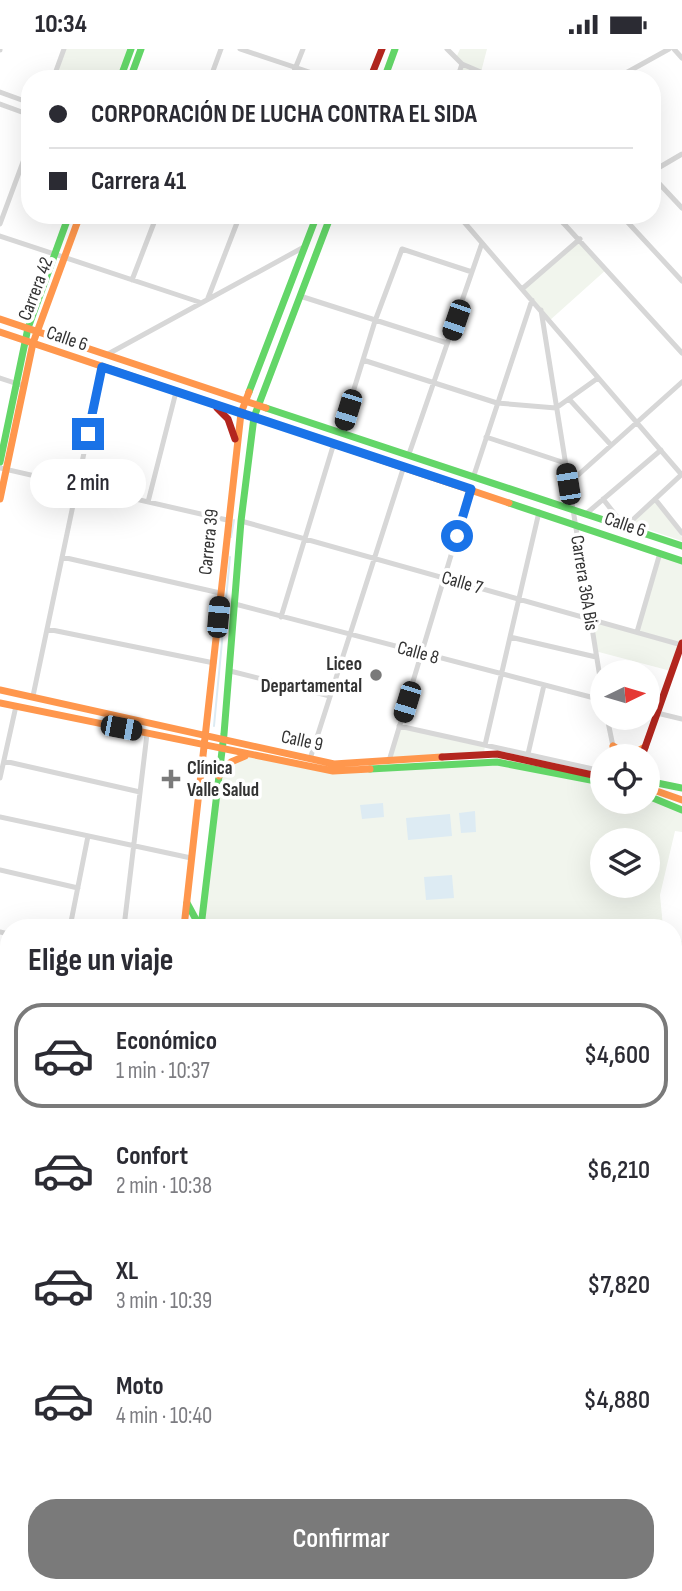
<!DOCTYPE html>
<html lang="es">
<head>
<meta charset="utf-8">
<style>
  body { margin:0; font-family:"Sofia Sans Condensed",sans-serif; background:#f7f7f7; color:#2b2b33; height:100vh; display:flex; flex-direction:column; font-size:26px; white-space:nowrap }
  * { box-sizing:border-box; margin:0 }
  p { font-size:23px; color:#7c7c81 }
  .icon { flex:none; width:38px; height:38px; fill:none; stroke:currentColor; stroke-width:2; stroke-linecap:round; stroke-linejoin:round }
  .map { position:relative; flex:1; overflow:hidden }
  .sheet { position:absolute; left:0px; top:870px; width:682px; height:674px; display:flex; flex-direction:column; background:#fff; border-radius:28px 28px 0 0; box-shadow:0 7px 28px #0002 }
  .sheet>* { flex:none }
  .guide { position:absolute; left:21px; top:21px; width:640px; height:154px; border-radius:28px; box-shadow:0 7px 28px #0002; display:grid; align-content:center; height:154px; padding:0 28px; background:#fff }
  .needle { width:46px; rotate:85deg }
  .tools { position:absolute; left:590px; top:611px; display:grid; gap:14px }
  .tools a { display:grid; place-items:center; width:70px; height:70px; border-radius:50%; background:#fff; box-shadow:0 7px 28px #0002; font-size:35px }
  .end { position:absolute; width:32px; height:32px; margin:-16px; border:9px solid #1a73e8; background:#fff; box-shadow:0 0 0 4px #fff }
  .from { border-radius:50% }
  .bubble { position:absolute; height:49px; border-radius:24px; background:#fff; box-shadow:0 7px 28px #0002; font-size:23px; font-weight:600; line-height:49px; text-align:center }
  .car { position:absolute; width:21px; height:42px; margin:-21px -10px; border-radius:9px; box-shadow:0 0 5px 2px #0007; background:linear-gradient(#222 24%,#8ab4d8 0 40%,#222 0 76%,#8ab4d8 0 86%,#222 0) }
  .guide b { display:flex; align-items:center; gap:24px; height:66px; font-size:26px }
  .guide b+b { border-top:2px solid #e1e1e2 }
  .guide i { width:18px; height:18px; background:#2b2b33 }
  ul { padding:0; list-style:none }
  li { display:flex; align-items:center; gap:21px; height:105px; margin:0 14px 10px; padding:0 14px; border:4px solid transparent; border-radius:28px }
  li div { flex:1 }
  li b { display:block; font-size:26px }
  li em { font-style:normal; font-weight:600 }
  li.on { border-color:#7a7a7a }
  li>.icon { width:63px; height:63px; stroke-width:1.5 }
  h2 { padding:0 28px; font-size:32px; line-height:84px }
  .cta { display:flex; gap:14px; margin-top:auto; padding:14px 28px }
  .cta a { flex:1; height:80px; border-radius:28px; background:#7a7a7a; color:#fff; font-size:28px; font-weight:600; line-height:80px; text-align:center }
  .status { display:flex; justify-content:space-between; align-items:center; height:49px; padding:0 35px; background:#fff; direction:ltr }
  .status svg { height:19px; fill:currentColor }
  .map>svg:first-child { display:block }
  .green { fill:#f1f5ed; fill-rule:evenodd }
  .water { fill:#ddebf3 }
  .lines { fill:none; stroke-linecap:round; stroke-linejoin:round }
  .stream { stroke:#ddebf3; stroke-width:2 }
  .street { stroke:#d7d7d7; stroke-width:5 }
  .fast { stroke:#63d668; stroke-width:7 }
  .slow { stroke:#ff974d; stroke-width:7 }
  .jam { stroke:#b3261e; stroke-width:7 }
  .route { stroke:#1a73e8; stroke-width:9 }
  .poi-dot { fill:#7a7a7a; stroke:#fff; stroke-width:2.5 }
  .labels { text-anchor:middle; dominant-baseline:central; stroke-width:7; stroke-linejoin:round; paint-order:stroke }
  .street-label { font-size:19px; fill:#333; stroke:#fff }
  .poi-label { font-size:19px; font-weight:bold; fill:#333; stroke:#fff; text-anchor:end }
</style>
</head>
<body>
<div class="status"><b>10:34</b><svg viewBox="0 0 49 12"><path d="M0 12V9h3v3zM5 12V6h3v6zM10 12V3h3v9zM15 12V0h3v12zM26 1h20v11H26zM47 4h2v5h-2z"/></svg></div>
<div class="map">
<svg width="682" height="1542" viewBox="0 0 682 1542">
  <rect width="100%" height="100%" fill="#fff"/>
  <!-- green -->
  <path class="green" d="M64,0H131L120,30H53Z
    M460,0H487L481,23L497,30H457L462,15L456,9Z
    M580,190L607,220L549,272L522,240Z
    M655,451L682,488V492L632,475Z
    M660,504L682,512V594L671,622L595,602L589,570L637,583Z
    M399,677L485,696L484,705L389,712Z
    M249,706L333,722L487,713L602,733V752H648V743L682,761V783L675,782L660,846L663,878H201L218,728L224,720ZM602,791H648V836H602Z
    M674,890L682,892V1124L674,1123Z"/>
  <!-- water -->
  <path class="water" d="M383,754L384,768L362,770L360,756Z
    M475,762L476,783L461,784L459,764Z
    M450,765L452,787L408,791L406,769Z
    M452,826L454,849L426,851L424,828Z"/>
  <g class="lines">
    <!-- stream -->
    <path class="stream" d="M231,488L234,471
      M214,677L230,508
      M674,1144L682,1147
      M338,1535L373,1542
      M57,1542L58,1535"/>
    <!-- street -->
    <path class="street" d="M240,0L330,30
      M447,0L462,15L497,30
      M674,0L682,9
      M0,1V0
      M53,30L64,0
      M210,30L221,0
      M291,30L303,0
      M457,30L462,15
      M615,30L669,0
      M0,43L30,54
      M0,55L30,66
      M653,122L682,105
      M653,128L682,159
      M342,166L363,172L373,166
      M458,166L682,426
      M556,166L682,304
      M621,166L682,232
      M563,174L576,166
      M0,175L30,94
      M0,187L199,253
      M132,231L157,166
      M522,240L580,190
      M300,247L447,294
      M208,249L240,166
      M541,261L602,641
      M108,305L304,198
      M363,311L497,354L556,359L598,329
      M0,329L24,337
      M569,350L611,396
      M341,382L375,272L402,200L472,223
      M486,388L565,414
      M409,405L482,194
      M0,419L227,471
      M474,426L532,251
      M568,435L682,333
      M603,450L625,478L682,425
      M655,450L682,484
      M148,453L176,343
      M587,464L661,401
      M241,472L682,596
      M62,508L220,544
      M235,555L602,651
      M281,568L334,394
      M47,580L214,614
      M637,583L660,504
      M510,588L596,608
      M230,622L330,647
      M33,647L102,318
      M657,664L682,670
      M607,668L615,707
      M399,677L602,722
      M485,696L539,463
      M528,705L544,636
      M310,710L404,417
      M4,712L140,743
      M389,712L471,440
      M0,729L16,657
      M0,768L191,809
      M0,821L78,839
      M70,878L88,787
      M124,878L147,685
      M0,883L9,885
      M6,970L9,956
      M0,1155L9,1119
      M0,1174L9,1176
      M674,1224L682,1226
      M0,1234L9,1236
      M674,1300L682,1263
      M0,1373L9,1337
      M674,1389L682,1391
      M674,1415L677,1420L674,1435
      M674,1463L680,1465
      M674,1483L682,1485
      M0,1534L9,1496
      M114,1542L116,1535
      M159,1542L161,1535
      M192,1542L194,1535
      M236,1542L238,1535
      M282,1542L284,1535
      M424,1542L426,1535
      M548,1542V1535
      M555,1542L557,1535"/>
    <!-- fast -->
    <path class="fast" d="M120,30L131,0
      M130,30L141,0
      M384,30L395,0
      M249,343L317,166
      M266,359L682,497
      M0,413L28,279L69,166
      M509,454L682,512
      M370,720L497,713L601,733
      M648,736L657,734L682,739
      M648,743L653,749L682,761
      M187,854L200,878
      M201,878L224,685L241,472L254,368L331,166
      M0,993L9,995
      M0,1007L9,1008
      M476,1542L478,1535
      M492,1542L494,1535"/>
    <!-- slow -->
    <path class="slow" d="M0,270L266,359
      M0,283L509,454
      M0,450L33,294L80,166
      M0,641L334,715L442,708
      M0,654L333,722L370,720
      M613,697L628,707L645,698
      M219,727L231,713L245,707
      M648,739L682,751
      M184,878L241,364L249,343
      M674,1130L682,1132
      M674,1153L682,1155
      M0,1449L9,1451
      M378,1535L409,1542
      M67,1542L68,1535"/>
    <!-- jam -->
    <path class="jam" d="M370,30L382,0
      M217,359L228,370L235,390
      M642,707L682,594
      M442,708L497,705L602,728
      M0,969L9,971
      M0,977L9,980
      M674,1123L682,1124
      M674,1161L682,1163
      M0,1462L9,1464
      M316,1535L348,1542
      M45,1542L47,1535"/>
  </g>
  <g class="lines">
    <!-- route -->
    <path class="route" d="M88,385L102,318L471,440L457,487"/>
  </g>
  <!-- markers -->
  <g class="poi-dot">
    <circle cx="376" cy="626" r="7"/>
    <path d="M167.5 719.5h7v7h7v7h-7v7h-7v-7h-7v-7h7z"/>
  </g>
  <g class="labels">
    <!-- street labels -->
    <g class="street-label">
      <text transform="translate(36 240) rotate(-69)">Carrera 42</text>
      <text transform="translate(67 290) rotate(19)">Calle 6</text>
      <text transform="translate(625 476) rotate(19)">Calle 6</text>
      <text transform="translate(209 493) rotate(-84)">Carrera 39</text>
      <text transform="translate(462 534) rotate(16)">Calle 7</text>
      <text transform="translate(584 534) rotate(81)">Carrera 36A Bis</text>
      <text transform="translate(418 604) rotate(15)">Calle 8</text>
      <text transform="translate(302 692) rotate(12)">Calle 9</text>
    </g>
    <!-- poi labels -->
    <g class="poi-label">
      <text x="362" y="615">Liceo<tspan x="362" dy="22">Departamental</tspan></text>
      <text x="187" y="719" text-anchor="start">Clínica<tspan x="187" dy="22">Valle Salud</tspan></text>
    </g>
  </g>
</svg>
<div class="tools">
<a><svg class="needle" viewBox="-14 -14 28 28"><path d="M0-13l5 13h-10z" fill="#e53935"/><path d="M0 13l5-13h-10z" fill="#7c7c81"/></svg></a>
<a><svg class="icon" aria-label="locate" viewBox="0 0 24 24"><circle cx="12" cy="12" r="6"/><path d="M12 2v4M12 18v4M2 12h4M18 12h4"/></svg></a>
<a><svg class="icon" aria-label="layers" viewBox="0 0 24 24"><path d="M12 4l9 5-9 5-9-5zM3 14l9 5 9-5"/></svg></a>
</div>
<i class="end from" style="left:457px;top:487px"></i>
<i class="end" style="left:88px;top:385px"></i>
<div class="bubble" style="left:30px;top:410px;width:116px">2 min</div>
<i class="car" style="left:456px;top:271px;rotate:199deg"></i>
<i class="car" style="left:348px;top:361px;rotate:197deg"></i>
<i class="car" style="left:568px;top:435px;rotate:351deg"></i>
<i class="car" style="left:218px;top:568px;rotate:5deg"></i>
<i class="car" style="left:407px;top:653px;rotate:197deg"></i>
<i class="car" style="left:121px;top:679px;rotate:101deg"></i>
<div class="guide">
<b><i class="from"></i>CORPORACIÓN DE LUCHA CONTRA EL SIDA</b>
<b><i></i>Carrera 41</b>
</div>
<section class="sheet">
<h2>Elige un viaje</h2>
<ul>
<li class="on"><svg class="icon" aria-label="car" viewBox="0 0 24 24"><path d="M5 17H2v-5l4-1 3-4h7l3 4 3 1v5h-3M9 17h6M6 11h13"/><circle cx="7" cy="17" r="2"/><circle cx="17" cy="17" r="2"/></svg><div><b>Económico</b><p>1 min · 10:37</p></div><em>$4,600</em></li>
<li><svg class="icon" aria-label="car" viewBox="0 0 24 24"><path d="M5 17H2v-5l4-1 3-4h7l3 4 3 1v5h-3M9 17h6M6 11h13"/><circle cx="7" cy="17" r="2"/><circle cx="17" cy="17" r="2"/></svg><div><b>Confort</b><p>2 min · 10:38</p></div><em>$6,210</em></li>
<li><svg class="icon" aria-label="car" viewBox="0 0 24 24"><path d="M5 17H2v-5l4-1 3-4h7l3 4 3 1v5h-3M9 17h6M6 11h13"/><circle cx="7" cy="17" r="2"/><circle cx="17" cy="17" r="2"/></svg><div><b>XL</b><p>3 min · 10:39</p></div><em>$7,820</em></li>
<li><svg class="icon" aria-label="car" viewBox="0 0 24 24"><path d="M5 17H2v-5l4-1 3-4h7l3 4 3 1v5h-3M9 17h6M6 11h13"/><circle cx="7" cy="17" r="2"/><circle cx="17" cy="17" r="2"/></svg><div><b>Moto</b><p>4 min · 10:40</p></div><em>$4,880</em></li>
</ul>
<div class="cta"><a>Confirmar</a></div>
</section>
</div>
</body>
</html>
